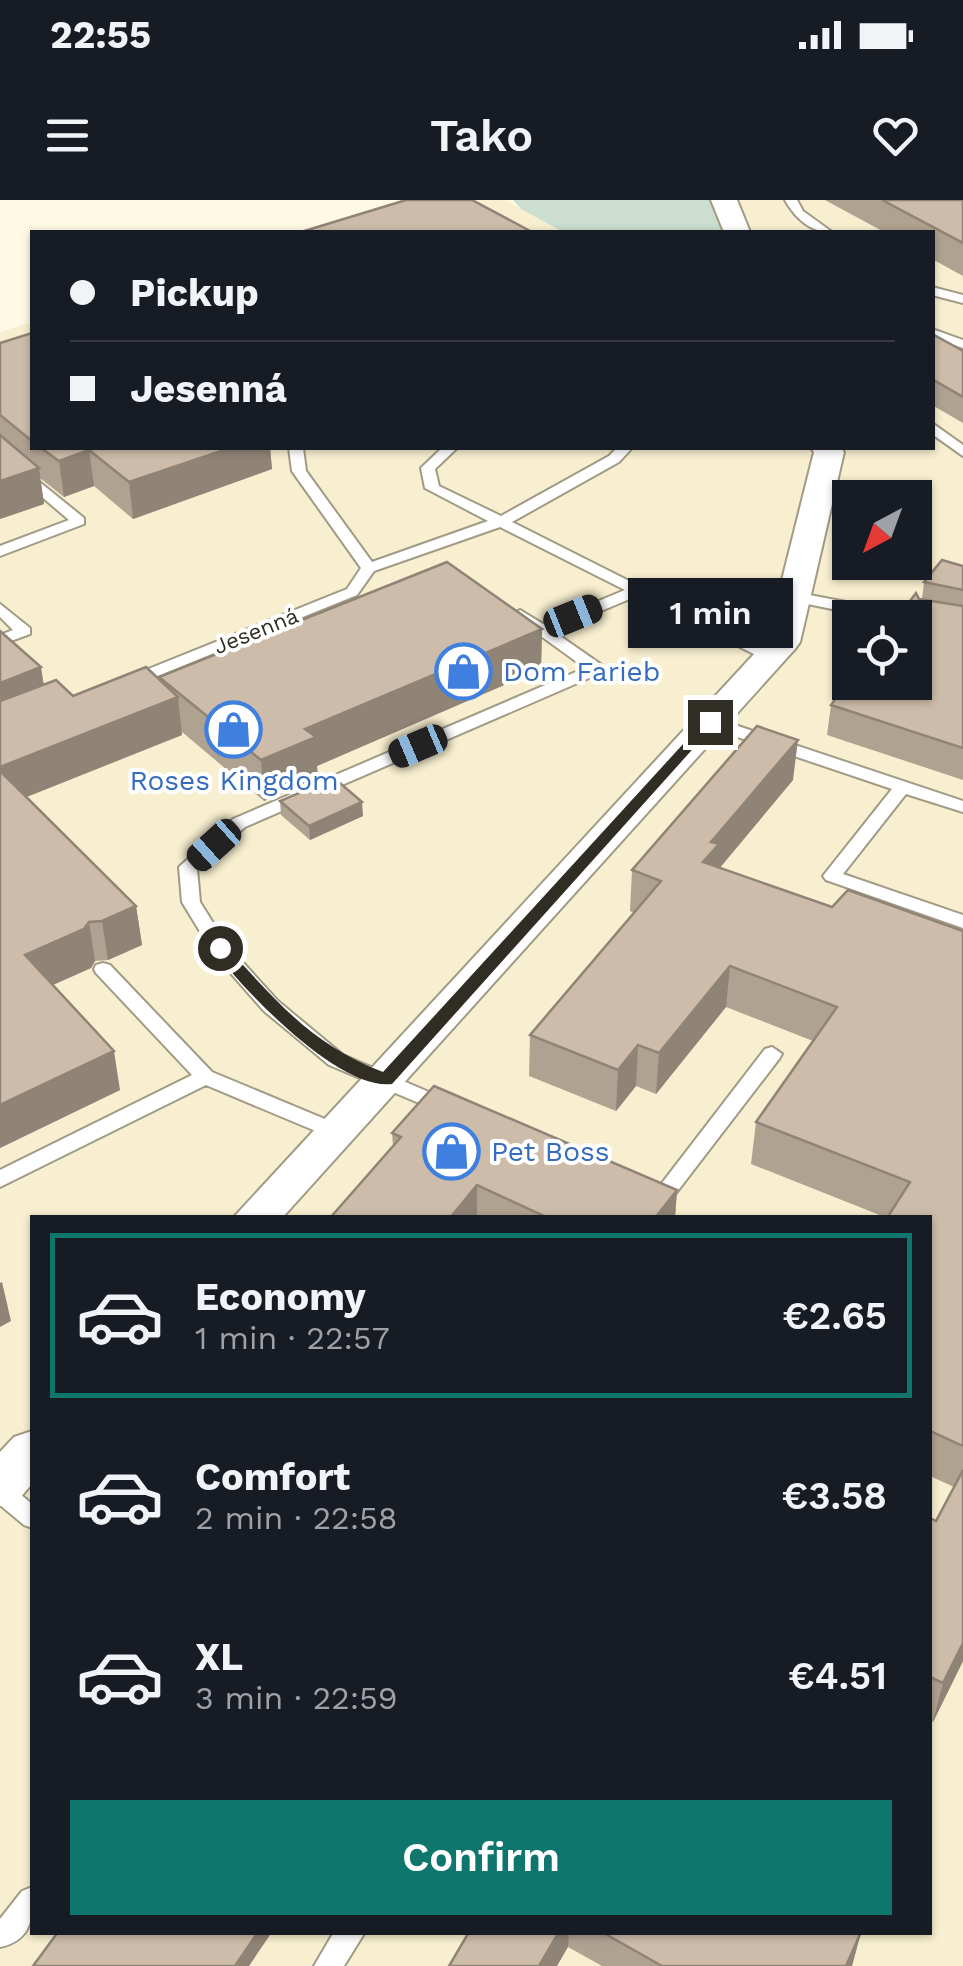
<!DOCTYPE html>
<html lang="en">
<head>
<meta charset="utf-8">
<style>
  body { margin:0; font-family:"Work Sans",sans-serif; background:#20242c; color:#f1f3f6; height:100vh; display:flex; flex-direction:column; font-size:38px; white-space:nowrap }
  * { box-sizing:border-box; margin:0 }
  p { font-size:32px; color:#9ea1a6 }
  .icon { flex:none; width:55px; height:55px; fill:none; stroke:currentColor; stroke-width:2; stroke-linecap:round; stroke-linejoin:round }
  .map { position:relative; flex:1; overflow:hidden }
  .side { position:absolute; left:30px; top:1015px; width:902px; height:720px; display:flex; flex-direction:column; background:#171b24; border-radius:0px; box-shadow:0 2px 8px #0004 }
  .side>* { flex:none }
  .hud { position:absolute; left:30px; top:30px; width:905px; height:220px; border-radius:0px; box-shadow:0 2px 8px #0004; display:grid; align-content:center; height:220px; padding:0 40px; background:#171b24 }
  .needle { width:65px; rotate:221deg }
  .fabs { position:absolute; left:832px; top:280px; display:grid; gap:20px }
  .fabs a { display:grid; place-items:center; width:100px; height:100px; border-radius:0px; background:#171b24; box-shadow:0 2px 8px #0004; font-size:50px }
  .end { position:absolute; width:45px; height:45px; margin:-22px; border:12px solid #302d24; background:#fff; box-shadow:0 0 0 5px #fff }
  .from { border-radius:50% }
  .bubble { position:absolute; height:70px; border-radius:0px; background:#171b24; box-shadow:0 2px 8px #0004; font-size:32px; font-weight:600; line-height:70px; text-align:center }
  .car { position:absolute; width:30px; height:60px; margin:-30px -15px; border-radius:12px; box-shadow:0 0 8px 2px #0007; background:linear-gradient(#222 24%,#8ab4d8 0 40%,#222 0 76%,#8ab4d8 0 86%,#222 0) }
  .hud b { display:flex; align-items:center; gap:35px; height:95px; font-size:38px }
  .hud b+b { border-top:2px solid #363941 }
  .hud i { width:25px; height:25px; background:#f1f3f6 }
  ul { padding:18px 0 0; list-style:none }
  li { display:flex; align-items:center; gap:30px; height:165px; margin:0 20px 15px; padding:0 20px; border:5px solid transparent; border-radius:0px }
  li div { flex:1 }
  li b { display:block; font-size:38px }
  li em { font-style:normal; font-weight:600 }
  li.current { border-color:#0f766e }
  li>.icon { width:90px; height:90px; stroke-width:1.5 }
  .cta { display:flex; gap:20px; margin-top:auto; padding:20px 40px }
  .cta a { flex:1; height:115px; border-radius:0px; background:#0f766e; color:#fff; font-size:40px; font-weight:600; line-height:115px; text-align:center }
  .status { display:flex; justify-content:space-between; align-items:center; height:70px; padding:0 50px; background:#171b24; direction:ltr }
  .status svg { height:28px; fill:currentColor }
  header { display:flex; justify-content:space-between; align-items:center; height:130px; padding:0 40px; background:#171b24; font-size:45px; font-weight:600 }
  .map>svg:first-child { display:block }
  .built { fill:#f8efd0; fill-rule:evenodd }
  .green { fill:#cbdecf }
  .lines { fill:none; stroke-linecap:round; stroke-linejoin:round }
  .lane-casing { stroke:#a19a85; stroke-width:4 }
  .street-casing { stroke:#a19a85; stroke-width:4 }
  .lane { fill:#fff; fill-rule:evenodd }
  .street { fill:#fff; fill-rule:evenodd }
  .wall { fill:#b0a291 }
  .shaded-wall { fill:#908476 }
  .building { fill:#cdbca9; stroke:#908476; stroke-width:2.5 }
  .route { fill:#302d24 }
  .labels { text-anchor:middle; dominant-baseline:central; stroke-width:8; stroke-linejoin:round; paint-order:stroke }
  .far-street-label { font-size:22px; fill:#302d24; stroke:#fff }
  .shop-label { font-size:28px; fill:#366cbe; stroke:#fff; text-anchor:start }
</style>
</head>
<body>
<div class="status"><b>22:55</b><svg viewBox="0 0 49 12"><path d="M0 12V9h3v3zM5 12V6h3v6zM10 12V3h3v9zM15 12V0h3v12zM26 1h20v11H26zM47 4h2v5h-2z"/></svg></div>
<header><svg class="icon" aria-label="menu" viewBox="0 0 24 24"><path d="M4 6h16M4 12h16M4 18h16"/></svg>Tako<svg class="icon" aria-label="heart" viewBox="0 0 24 24"><path d="M12 20l-8-8c-3-5 5-10 8-4 3-6 11-1 8 4z"/></svg></header>
<div class="map">
<svg width="963" height="1766" viewBox="0 0 963 1766">
  <rect width="100%" height="100%" fill="#fff9e6"/>
  <!-- built -->
  <path class="built" d="M424,0H505L563,32H320Z
    M713,0H963V1766H0V132L32,122V248H932V32H724ZM850,298H915V362H850ZM850,418H915V482H850ZM32,1018H930V1732H32Z"/>
  <!-- green -->
  <path class="green" d="M513,0H713L724,32H563L521,9Z"/>
  <g class="lines">
    <defs>
      <path id="lane" d="M785,0H797L803,11L832,32C811,33 795,18 785,0Z
        M932,87L963,95V103L932,95Z
        M932,129L963,140V148L932,138Z
        M932,223L963,245V256L932,234Z
        M289,248H303L306,271L372,362L488,321L425,288L421,268L442,248H457L435,269L439,286L501,316L609,256L617,248H632L619,262L512,322L778,456L770,461L764,459L637,396L553,431L603,466V472L245,627L197,669L200,702L227,745L278,801L343,855L452,902L455,907L452,912L445,914L329,865L264,811L213,753L182,702L179,667L233,619L585,468L512,415L520,410L543,424L625,390L500,327L374,371L357,395L133,486H121V480L347,389L361,368L292,271Z
        M0,250L84,318V324L0,356V346L69,320L0,261Z
        M794,392L903,413L911,418H876L788,400L786,397Z
        M0,404L30,428V434L0,445V435L13,430L0,417Z
        M711,517L963,601V612L906,594L843,674L963,715V728L826,680L823,676L892,589L705,526L703,522Z
        M103,763L110,765L212,872L344,927L347,932L344,937H330L206,885L0,987V970L192,875L96,773L94,769L96,765Z
        M772,847L782,854L779,859L663,1010H649L645,1005L649,1000L765,849Z
        M0,1281L8,1284L32,1304V1328L24,1325L0,1305Z
        M32,1687C34,1715 33,1740 0,1747V1719L22,1691Z
        M334,1732H365L344,1766H314Z"/>
      <path id="street" d="M711,0H737L750,32H724Z
        M811,248H841L844,252L800,442L795,449L282,1018H233L767,440L814,252Z
        M32,1231V1284L18,1300L0,1306V1252L14,1237Z"/>
    </defs>
    <!-- lane casing -->
    <use href="#lane" class="lane-casing"/>
    <!-- street casing -->
    <use href="#street" class="street-casing"/>
    <!-- lane -->
    <use href="#lane" class="lane"/>
    <!-- street -->
    <use href="#street" class="street"/>
  </g>
  <!-- wall -->
  <path class="wall" d="M825,0H963V76L932,59V32H884Z
    M32,133V248H270L272,269L133,319L94,286L64,297L40,278L44,304L0,319V143Z
    M932,135L963,151V223L932,205Z
    M963,366V580L827,535L831,505L919,399H922L924,382Z
    M542,429L541,469L317,566L318,578L264,601L182,532V535L26,597L136,706L142,745L108,760L95,761L91,768L53,785L120,890L0,948V431L44,485L73,496L160,480L159,477Z
    M793,580L720,668L832,707L963,731V1461L933,1522L930,1520V1318L936,1321L954,1287L930,1276V1018H887L751,964L756,922L813,841L726,807L656,894L636,886L616,911L529,876L530,835L634,713L630,711L632,670Z
    M280,601L363,616L310,640L281,615Z
    M392,933L677,990L675,1018H330L393,946Z
    M469,1732H861L852,1766H602L568,1747Z"/>
  <!-- shaded-wall -->
  <path class="shaded-wall" d="M230,248H270L272,269L133,319L129,282Z
    M89,250L94,286L64,297L59,261Z
    M39,268L44,304L0,319V281Z
    M542,429L541,469L317,566L318,578L264,601L261,560L305,529Z
    M41,467L47,505L0,524V483Z
    M178,497L182,535L4,606L0,587V567Z
    M798,540L793,580L716,672L703,662L711,642Z
    M362,602L363,616L310,640L309,626Z
    M136,706L142,745L108,760L102,721Z
    M89,722L95,761L91,768L32,794L25,755Z
    M730,766L726,807L656,894L659,853Z
    M638,845L636,886L616,911L618,870Z
    M114,851L120,890L0,948V905Z
    M477,985V1018H450Z
    M677,990L675,1018H655Z
    M2,1082L11,1121L0,1127V1083Z
    M963,1443V1461L933,1522L943,1483Z
    M258,1732H272L249,1766H235Z
    M559,1732H569L568,1747L557,1766H539Z
    M861,1732L852,1766H846Z"/>
  <!-- building -->
  <path class="building" d="M406,0H472L532,32H301Z
    M882,0H963V43Z
    M32,133V241L0,215V143Z
    M932,135H934L963,151V197L932,179Z
    M0,235L39,268L0,281Z
    M41,248H230L129,282L89,250L59,261Z
    M942,360L963,366V390L924,382Z
    M447,362L542,429L305,529L316,537L261,560L159,477Z
    M916,393L919,399L963,406V548L831,505L850,479V482H915V418H897Z
    M0,431L41,467L0,483Z
    M146,467L178,497L0,567V501L56,480L73,496Z
    M757,526L798,540L711,642L719,644L703,662L832,707L848,690L963,731V1246L930,1231V1018H887L910,982L756,922L837,807L730,766L659,853L638,845L618,870L530,835L661,681L632,670Z
    M0,571L136,706L102,721L89,722L84,729L25,755L114,851L0,905Z
    M334,578L362,602L309,626L280,601Z
    M434,886L677,990L655,1018H548L477,985L450,1018H330L401,937L392,933Z
    M963,1270V1443L943,1483L930,1477V1318L936,1321Z
    M58,1732H258L235,1766H33Z
    M469,1732H559L539,1766H449Z
    M602,1732H861L846,1766H662Z"/>
  <!-- route -->
  <path class="route" d="M706,519L717,522L392,884C339,891 242,789 212,748L225,745C275,800 312,845 383,872Z"/>
  <!-- icons -->
  <defs>
    <symbol id="shop-ring" viewBox="-11 -11 22 22"><circle r="9.5" fill="#fff" stroke="#3f7fe0" stroke-width="1.5"/><path d="M-5-2.5h2.3a2.7 3.5 0 0 1 5.4 0H5L5.5 6h-11ZM-1.5-2.5h3a1.5 2.3 0 0 0-3 0Z" fill="#3f7fe0"/></symbol>
  </defs>
  <g fill-rule="evenodd">
    <use href="#shop-ring" x="432" y="440" width="63" height="63"/>
    <use href="#shop-ring" x="202" y="498" width="63" height="63"/>
    <use href="#shop-ring" x="420" y="920" width="63" height="63"/>
  </g>
  <g class="labels">
    <!-- far-street labels -->
    <g class="far-street-label">
      <text transform="translate(256 431) rotate(-22)">Jesenná</text>
    </g>
    <!-- shop labels -->
    <g class="shop-label">
      <text x="503" y="471">Dom Farieb</text>
      <text x="234" y="580" text-anchor="middle">Roses Kingdom</text>
      <text x="491" y="951">Pet Boss</text>
    </g>
  </g>
</svg>
<div class="fabs">
<a><svg class="needle" viewBox="-14 -14 28 28"><path d="M0-13l5 13h-10z" fill="#e53935"/><path d="M0 13l5-13h-10z" fill="#9ea1a6"/></svg></a>
<a><svg class="icon" aria-label="locate" viewBox="0 0 24 24"><circle cx="12" cy="12" r="6"/><path d="M12 2v4M12 18v4M2 12h4M18 12h4"/></svg></a>
</div>
<i class="end from" style="left:220px;top:748px"></i>
<i class="end" style="left:710px;top:522px"></i>
<div class="bubble" style="left:628px;top:378px;width:165px">1 min</div>
<i class="car" style="left:573px;top:416px;rotate:68deg"></i>
<i class="car" style="left:418px;top:546px;rotate:247deg"></i>
<i class="car" style="left:214px;top:645px;rotate:228deg"></i>
<div class="hud">
<b><i class="from"></i>Pickup</b>
<b><i></i>Jesenná</b>
</div>
<section class="side">
<ul>
<li class="current"><svg class="icon" aria-label="car" viewBox="0 0 24 24"><path d="M5 17H2v-5l4-1 3-4h7l3 4 3 1v5h-3M9 17h6M6 11h13"/><circle cx="7" cy="17" r="2"/><circle cx="17" cy="17" r="2"/></svg><div><b>Economy</b><p>1 min · 22:57</p></div><em>€2.65</em></li>
<li><svg class="icon" aria-label="car" viewBox="0 0 24 24"><path d="M5 17H2v-5l4-1 3-4h7l3 4 3 1v5h-3M9 17h6M6 11h13"/><circle cx="7" cy="17" r="2"/><circle cx="17" cy="17" r="2"/></svg><div><b>Comfort</b><p>2 min · 22:58</p></div><em>€3.58</em></li>
<li><svg class="icon" aria-label="car" viewBox="0 0 24 24"><path d="M5 17H2v-5l4-1 3-4h7l3 4 3 1v5h-3M9 17h6M6 11h13"/><circle cx="7" cy="17" r="2"/><circle cx="17" cy="17" r="2"/></svg><div><b>XL</b><p>3 min · 22:59</p></div><em>€4.51</em></li>
</ul>
<div class="cta"><a>Confirm</a></div>
</section>
</div>
</body>
</html>
